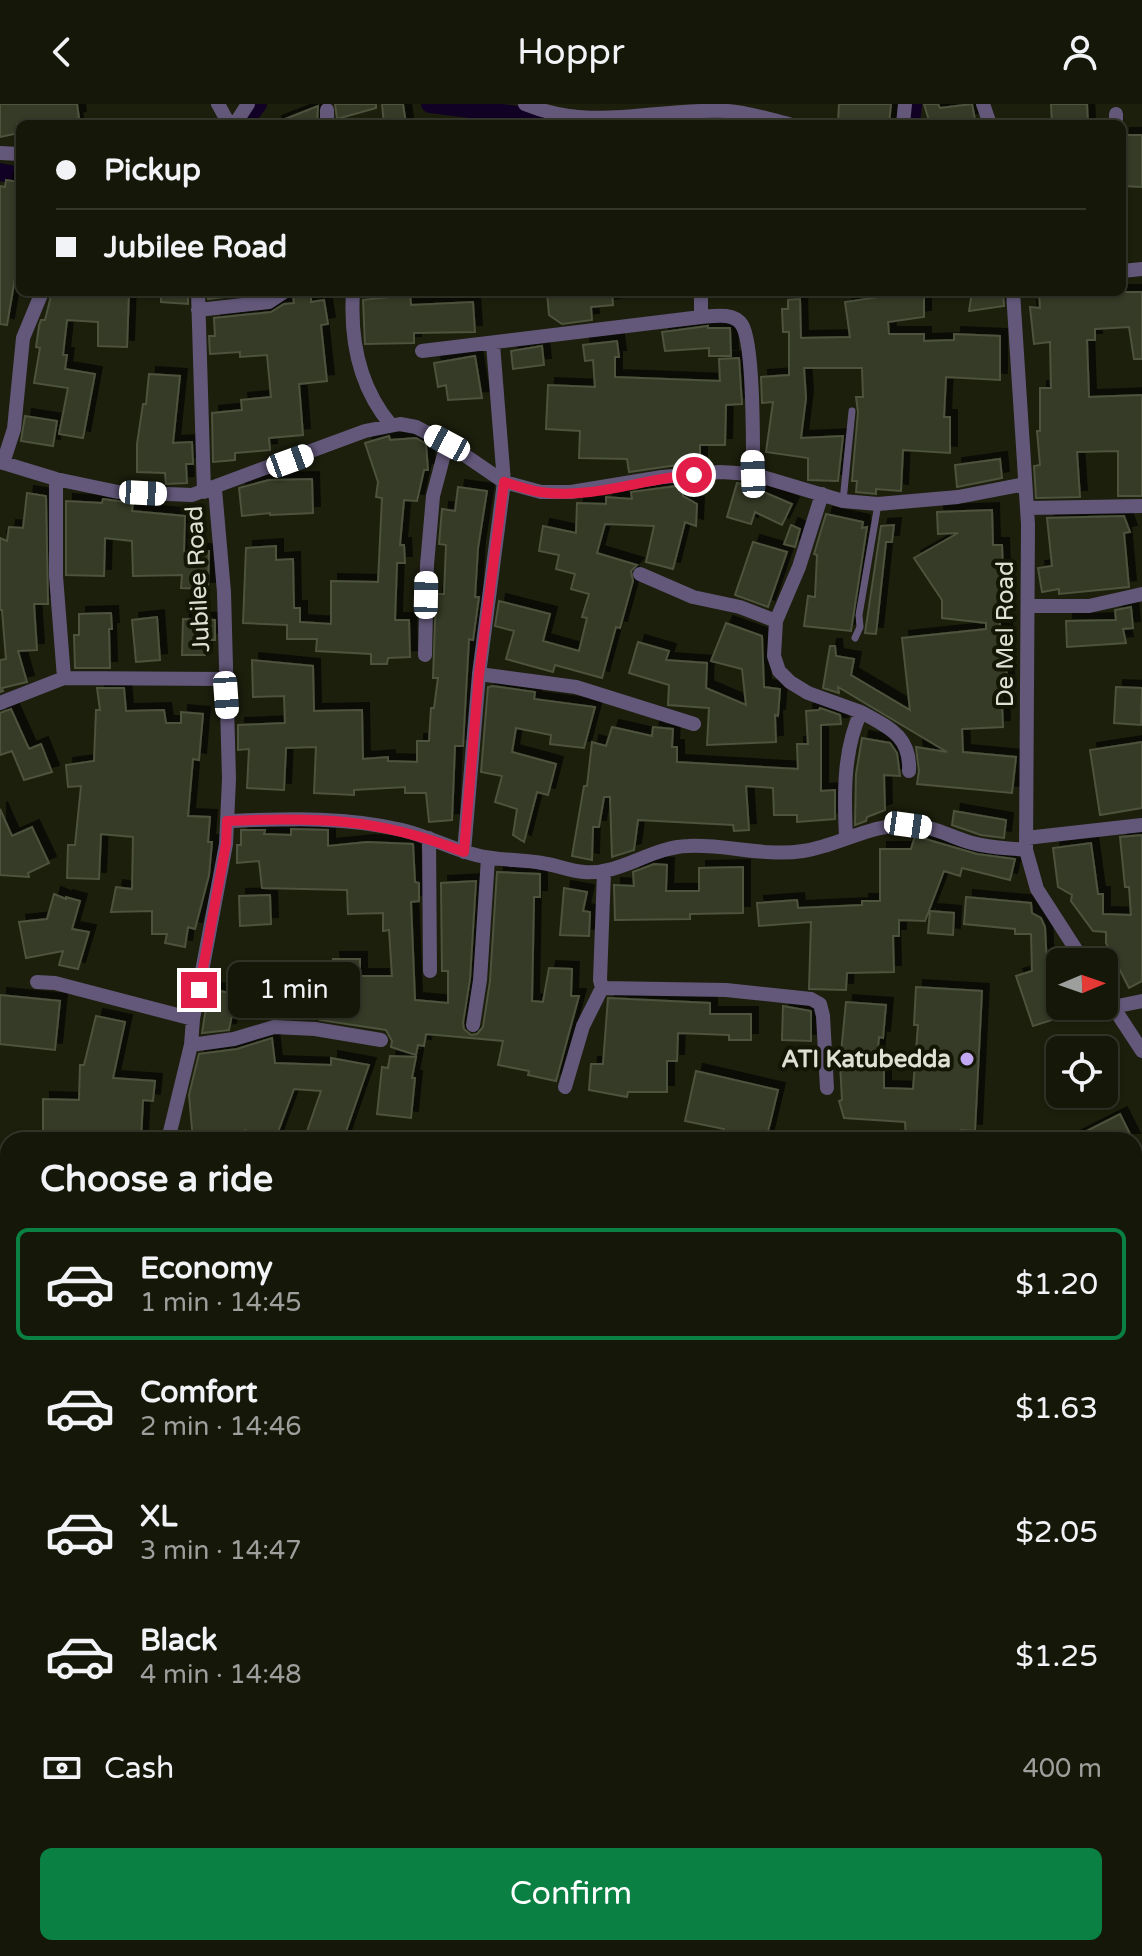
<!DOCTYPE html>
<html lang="en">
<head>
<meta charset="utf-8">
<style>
  body { margin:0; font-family:"Varela Round",sans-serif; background:#222417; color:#f1f3f6; height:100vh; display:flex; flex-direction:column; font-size:30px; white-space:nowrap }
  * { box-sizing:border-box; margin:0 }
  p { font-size:26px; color:#9d9f9c }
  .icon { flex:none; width:44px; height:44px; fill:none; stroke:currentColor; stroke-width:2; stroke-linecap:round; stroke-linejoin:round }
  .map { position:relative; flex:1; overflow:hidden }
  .sheet { position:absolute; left:0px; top:1028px; width:1142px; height:824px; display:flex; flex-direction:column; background:#151709; border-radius:24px 24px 0 0; box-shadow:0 2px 6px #0004,0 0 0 2px #34362a }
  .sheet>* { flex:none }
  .top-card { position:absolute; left:16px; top:16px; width:1110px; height:176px; border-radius:12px; box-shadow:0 2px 6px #0004,0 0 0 2px #34362a; display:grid; align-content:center; height:176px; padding:0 40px; background:#151709 }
  .needle { width:52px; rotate:88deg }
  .controls { position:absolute; left:1046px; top:844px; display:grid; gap:16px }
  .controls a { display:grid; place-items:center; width:72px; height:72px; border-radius:12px; background:#151709; box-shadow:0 2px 6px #0004,0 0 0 2px #34362a; font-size:40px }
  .end { position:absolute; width:36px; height:36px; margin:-18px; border:10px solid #e11d48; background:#fff; box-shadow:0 0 0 4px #fff }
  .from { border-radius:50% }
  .bubble { position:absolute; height:56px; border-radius:12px; background:#151709; box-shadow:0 2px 6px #0004,0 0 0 2px #34362a; font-size:26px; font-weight:600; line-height:56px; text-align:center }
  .car { position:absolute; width:24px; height:48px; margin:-24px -12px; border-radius:10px; box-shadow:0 0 6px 2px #0007; background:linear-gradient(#fff 24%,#345 0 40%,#fff 0 76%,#345 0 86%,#fff 0) }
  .top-card b { display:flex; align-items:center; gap:28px; height:76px; font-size:30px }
  .top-card b+b { border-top:2px solid #34362a }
  .top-card i { width:20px; height:20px; background:#f1f3f6 }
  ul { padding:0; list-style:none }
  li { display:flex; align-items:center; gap:24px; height:112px; margin:0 16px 12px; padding:0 24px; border:4px solid transparent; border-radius:12px }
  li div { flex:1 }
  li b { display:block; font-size:30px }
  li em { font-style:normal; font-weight:600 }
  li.active { border-color:#0b8043 }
  li>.icon { width:72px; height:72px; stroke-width:1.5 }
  h2 { padding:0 40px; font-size:36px; line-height:96px }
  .pay { display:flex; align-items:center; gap:20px; height:88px; padding:0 40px; font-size:30px }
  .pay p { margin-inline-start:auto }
  .cta { display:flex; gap:16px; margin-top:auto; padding:16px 40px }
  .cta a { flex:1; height:92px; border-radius:12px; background:#0b8043; color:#fff; font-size:32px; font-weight:600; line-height:92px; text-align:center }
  header { display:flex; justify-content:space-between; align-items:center; height:104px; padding:0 40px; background:#151709; font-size:36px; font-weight:600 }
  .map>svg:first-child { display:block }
  .green { fill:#262b0a }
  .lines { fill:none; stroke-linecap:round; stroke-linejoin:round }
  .canal { stroke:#110125; stroke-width:18 }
  .building { fill:#353a25; stroke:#4d523d; stroke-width:2; filter:url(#shadow) }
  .lane { stroke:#63587a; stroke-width:7 }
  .street { stroke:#63587a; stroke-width:14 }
  .primary { stroke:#ab92d9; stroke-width:20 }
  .highway { stroke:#c8a9ff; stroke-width:24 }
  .route { stroke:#e11d48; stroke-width:10 }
  .poi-dot { fill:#c2a8f3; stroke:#131604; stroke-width:3 }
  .labels { text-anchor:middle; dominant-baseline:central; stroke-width:8; stroke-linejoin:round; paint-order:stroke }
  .street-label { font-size:24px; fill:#dde0d3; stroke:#131604 }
  .poi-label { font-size:24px; font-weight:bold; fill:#dde0d3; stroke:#131604; text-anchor:end }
</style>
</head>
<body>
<header><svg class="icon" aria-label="back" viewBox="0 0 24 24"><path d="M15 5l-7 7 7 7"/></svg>Hoppr<svg class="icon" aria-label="person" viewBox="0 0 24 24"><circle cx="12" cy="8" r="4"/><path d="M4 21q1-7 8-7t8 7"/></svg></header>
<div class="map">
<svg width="1142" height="1852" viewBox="0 0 1142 1852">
  <defs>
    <filter id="shadow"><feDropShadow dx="7" dy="-7" stdDeviation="0" flood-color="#0009"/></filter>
  </defs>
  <rect width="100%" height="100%" fill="#1c1f0c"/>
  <!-- green -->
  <path class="green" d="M237,1844H763L761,1852H260Z"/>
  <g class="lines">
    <!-- canal -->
    <path class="canal" d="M430,0L526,12L554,20
      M243,20L258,0
      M911,20L913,0
      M0,68L20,72"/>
  </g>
  <!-- building -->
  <path class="building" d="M0,0H77L79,14L75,15L76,20H17L19,29L0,33Z
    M335,0H376V4L337,15Z
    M382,0H403L406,20H384Z
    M839,0H891L889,20L838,19Z
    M924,0H938L940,4L972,0L975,15L951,20H930Z
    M1051,0H1087L1088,20H1052Z
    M318,2L317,20H275V19Z
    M1123,31H1142V83L1123,82Z
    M6,76L20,78V169L16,168L7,221L0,220V82L5,83Z
    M52,188H129L127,243L98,242V218L67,216L63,251H67L65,265L95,270L83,334L59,330L68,284L34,279L40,244L36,243L39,222L41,216H45Z
    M161,188H188V200L161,198Z
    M208,188H264L208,195Z
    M390,188H410L411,201L473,198L475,228L414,229V239L365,240L363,196L390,193Z
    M547,188H612L613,201L591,203L592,216L562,220L549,211Z
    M880,188H924V213L888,218L889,230H924V237L954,236V230L1000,232V276L946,273L944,313H950V349L903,346L901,387L876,385V390L856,388L857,377H852L858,308L856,293H863L862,264H804L806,294L801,334L843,332L838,377L808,376V354L766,348L773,298L762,299L761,273L789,271V228H783L782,205H788V196L800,195L801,234L850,233L845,198L880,193Z
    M972,188H1003L1004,202L969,207Z
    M1039,188H1142V255H1134L1129,223L1095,225V236H1087L1089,293L1142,291V392H1118V347L1077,348L1080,393L1036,394L1034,362L1040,361L1037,327H1040V284H1051L1050,238L1034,240L1030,203L1040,204Z
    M311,191V198L324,196L328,220L321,221L327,277L299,280L303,331L269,334L270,346L235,349V356L213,358L212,309L242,306L241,296L271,293L267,251L240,253V248L210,250L209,232H215L214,214L271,208L284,200L294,199L293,192Z
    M708,222V224H730L731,252H709V244L665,247L662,228Z
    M617,237L619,253H615V273L720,277L719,255L739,254L742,300L726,301L725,341H700V360H684L629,368L627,355L579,354L580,327L546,325L548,281L595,283L593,256L585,257L583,241Z
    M542,242L544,261L513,265L511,247Z
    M475,252L482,294L448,296L446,281L438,283L434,259Z
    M149,270L180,272L173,339L192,338L193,360H186L187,379L166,380L165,369L137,368V340L143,300H146Z
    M25,312L57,317L53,342L21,337Z
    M389,332L390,336L416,334L426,340L428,366H424L417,397L404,396L400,441H404L405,459H397L395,516H409L410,553L388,554L387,560H371V550L316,547L317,535H287V521L243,519L246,444L276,442V456L293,455L294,504H300V518L331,520V477L378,478L382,394L376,393L378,378L365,339Z
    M1000,355L1002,374L957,383L955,361Z
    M312,375L313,409L270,411V409L242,412L239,384L269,376Z
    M737,379L747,381L792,400L782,421L755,408L751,420L727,413Z
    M684,381L683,392L697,400L696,422L685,418L673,465L646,458L654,422L605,420L597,449L637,461L631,467L633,477L620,524L616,523L602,574L555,561L553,568L506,555L514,527L495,522L499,497L550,510L543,537L579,547L587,514L582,513L589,490L571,485L575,470L556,465L559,451L539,447L543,422L576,429L577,399L606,400V393L632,395L631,388Z
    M458,383L487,387L478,444L475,493H479L473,536L469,535L463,642H455L452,716L429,718L426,689H405V683L354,686V691L314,689L316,643L286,644L284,686L247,684L249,645L238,646V621L285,619L284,592L253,593L252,556L313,562L314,607L362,606L363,655L388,653V657L417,658V637H429L431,604H434L438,574H433L436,490H444L446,441L439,440L442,405L455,407Z
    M27,389L46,392L48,500H34L37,546L18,547L27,578L2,584L3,587L0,588V556L6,555L2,506H0V434L7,437L9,423L23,424Z
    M103,395L133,399L132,407L185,412L184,447H209L208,485L181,484L182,471L133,472L132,437L105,434L104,472L66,471V397L102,399Z
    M992,406L993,441H1002L1003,466H999L1000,524L1005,523L1007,578H1001L1003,623L962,625L963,648L1016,653L1012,689L917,680L919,667L916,643L947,648L838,583L839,589L823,584L830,542H835L836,552L854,555L851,571L910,606L902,534L986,525V519L942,514V496L914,454L958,429L938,430L937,408Z
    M826,410L863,418L862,424L867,423L851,527L804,522L808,492L815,493L817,451L814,450Z
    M1124,412L1130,428L1124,429L1129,483L1059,490V485L1042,488L1038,464L1052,462L1047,414Z
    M791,421L800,425L795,443L784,440Z
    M894,421L892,438H886L876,530L865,529L881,422Z
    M753,438L787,448L768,503L735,491Z
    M1131,503L1133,524L1123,525L1126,539L1067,543L1066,517L1116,516L1115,506Z
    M111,509L112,525H109L110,564H75L74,531H79V510Z
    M157,513L160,556L136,558L132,516Z
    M183,515L215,516V536H205V551H182Z
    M726,519L762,532L764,583L780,585L778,612L775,611L776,638L707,641L709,604L668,601L669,581L629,569L638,538L669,547L666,556L707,559L706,584L746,601L742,565L711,557Z
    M493,582L535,588L534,595L595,603L584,644L550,640L551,631L516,624L512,648L556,660L548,691L537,688L524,738L513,731L517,705L495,698L502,672L481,668L488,583Z
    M1116,583L1142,584L1141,621L1114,619Z
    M97,584H124L126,607L164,606L166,619H181V608L203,610L199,656L193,655L188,712L210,713L208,738H212L209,771L195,825L188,823L185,843L165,839L167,830H152V807L111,808L116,783L132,785L133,733L101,730L99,775L67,774L68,741H75L81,682L68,683L66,661L94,657L96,606H100Z
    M820,604L840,611L841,620L821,621V687L835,686V715L797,718V711H774L773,684L746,682L749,726L734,727L733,721L638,716L634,746L612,753L610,693H604L599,723H593L592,756L572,752L584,682H587L592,638L606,642L612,623L652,632L653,623L673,625L672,643H677V658L798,665L797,640H808L806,607L819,606Z
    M11,605L29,645L41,640L52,668L24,676L12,647L0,651V609Z
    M862,634L890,639L897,649L900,672L884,671L885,706L867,713L866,717L855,721L856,670Z
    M1142,638V704L1100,711L1090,646Z
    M0,705L12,732L32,723L49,759L28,769L29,773L0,771Z
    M954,707L1006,716L1004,734L981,731L952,721Z
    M291,725L328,726V742L367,738L413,740L415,778L419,779V797L411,798L415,896L448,899V867H442L441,779L476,777L470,875L463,919L464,925L471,931L477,930L483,923L490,877L497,768L540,770V793H534L532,897L543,898L549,864L572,865L571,892H579L556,977L528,971L529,967L498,961L503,937L426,930L424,942L418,941L416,951L391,943L392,937L386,926L320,916L326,895L338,898L333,855H360V872H392L389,826L383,827V809L348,810L347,786L262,784L259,757L237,759V741H241V726H265L264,730L291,731Z
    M1142,731V877L1129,884L1106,839V828L1093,827L1071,797L1072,791L1058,783L1053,744L1091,739L1098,790H1103V810L1131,811L1129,783H1125L1120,733Z
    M915,732L977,750L1015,755L1010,776L962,764L960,772L944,767L925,817L899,816V832H893L894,868L847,869L846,886L809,885L811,818L759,822L757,799L797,796L798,804L862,801V797H880V745H911Z
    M654,760L667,761L666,787H699V764L743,763V809L690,810V815L615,816L614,781L634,782L633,768Z
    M564,784L587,788L583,807L590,808L589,832L560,831Z
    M54,790L66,795V793L80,797L72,825L89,828L78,865L59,861L63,847L26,854L19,818L47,815Z
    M270,791L271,820L240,822L239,792Z
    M966,793L1031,799L1032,809L1041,814L1045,823L1047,862L1055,859L1060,875V902H1085L1086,905L1033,922L1016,872L1032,867L1031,830H1015V825L964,820Z
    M930,807L954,809L953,831L928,829Z
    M916,883L982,887L975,1027L961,1026L960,1036H906L905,1018L844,1014L839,997L842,996L840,959L846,898L886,901L883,934L879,933L876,965H884V984L913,985L918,921H914Z
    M209,885L236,890L229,926L202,929Z
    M0,891L60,897L55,946L0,940Z
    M608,894L710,899V910H751V936H729V931L678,929L677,957H667V988H628L627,993L589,986L591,960H603Z
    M783,902L811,907V937L782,936Z
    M96,912L125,918L113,974L155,977L153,997L143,996L141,1035L95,1033V1036H43V995L79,996L80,961H84Z
    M272,934L275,959L331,961V954L369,961L343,1036H304L321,987L294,985L275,1036L245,1026L244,1036H193L189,991L199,950L237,945Z
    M390,952L416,953L412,974H415L411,1014L377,1010L382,963L388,964Z
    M696,967L778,986L766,1036H721L724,1025L685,1017Z
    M1120,1010L1133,1036H1069Z"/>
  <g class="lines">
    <!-- lane -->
    <path class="lane" d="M843,397L852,307
      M855,534L860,523L859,511L878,400"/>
    <!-- street -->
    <path class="street" d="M218,0L229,20
      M525,0C594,29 657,3 728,7C748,8 770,16 789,20
      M983,0L990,20
      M327,6V20
      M235,20L248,0
      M903,20L905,0
      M1116,20V10
      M0,49L20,50
      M1122,167L1142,165
      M198,188L204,388
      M353,188C350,236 359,283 391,321
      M701,188V213
      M1013,188L1028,420L1026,746L1037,785L1084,858
      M198,206L269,198L284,188
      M422,247L701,213C714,212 734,208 742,221C754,240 753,343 753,370
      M0,358L56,375L118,388L192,391L365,327L400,320L416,323L447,339L504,378L541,388H571L662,373L720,368L753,370L843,397L878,400L958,393L1025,380
      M3,359L14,325L23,234L42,188
      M822,390L799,463L776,517L774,552L779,567L790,578L808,589L861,608C843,646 844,692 846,733
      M1027,404L1142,402
      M640,470L693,493L740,503L776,517
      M1028,502H1089L1142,490
      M425,551L427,461L433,392L447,339
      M479,570L576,583L694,620
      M64,574L225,575
      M0,599L64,574L56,472V375
      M861,608C888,623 911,632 909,667
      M227,717C286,715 344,712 402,726C428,732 451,745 476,751C498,757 521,755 542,759C556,761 570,767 584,768C621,771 651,743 688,742C726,740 765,753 803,747C838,742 870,720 908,721C932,721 950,733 972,739C989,744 1008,744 1026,746
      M429,734L430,867
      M1026,734L1142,721
      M464,748L479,570L504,378L493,240
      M604,768L600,876L602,884L726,886L811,895L820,900L823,912L827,984
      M37,878L55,879L193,915
      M1104,889L1142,947
      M1113,903L1142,897
      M473,921L480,876L488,754
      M191,941L234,935L274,923L315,925L381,936
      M565,983L583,922L602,884
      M168,1036L191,941L193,915L226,740L229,675L224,488L215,385
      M38,1852H93
      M113,1852L225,1844L245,1852
      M769,1852L771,1844"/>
    <!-- primary -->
    <path class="primary" d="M1047,1844L1049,1852"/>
    <!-- highway -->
    <path class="highway" d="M0,1236L8,1239
      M0,1270L8,1273
      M1134,1530H1142
      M1134,1557H1142"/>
  </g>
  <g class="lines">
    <!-- route -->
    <path class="route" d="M199,886L226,740L227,717C318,713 378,714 464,748L479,570L504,378C516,382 528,386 540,388C591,396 644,374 694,371"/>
  </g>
  <!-- markers -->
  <circle class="poi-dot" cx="967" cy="955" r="8"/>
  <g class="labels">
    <!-- street labels -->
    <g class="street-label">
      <text transform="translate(198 475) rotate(-93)">Jubilee Road</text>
      <text transform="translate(1005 530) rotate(-90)">De Mel Road</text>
    </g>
    <!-- poi labels -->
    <g class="poi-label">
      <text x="951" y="955">ATI Katubedda</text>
    </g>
  </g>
</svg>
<div class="controls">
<a><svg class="needle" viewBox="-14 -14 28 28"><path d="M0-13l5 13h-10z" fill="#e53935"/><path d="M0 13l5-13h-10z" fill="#9d9f9c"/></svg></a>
<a><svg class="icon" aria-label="locate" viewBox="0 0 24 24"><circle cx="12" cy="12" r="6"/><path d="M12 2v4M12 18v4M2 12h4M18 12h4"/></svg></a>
</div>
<i class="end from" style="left:694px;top:371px"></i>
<i class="end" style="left:199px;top:886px"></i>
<div class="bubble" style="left:228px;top:858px;width:132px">1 min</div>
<i class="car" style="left:447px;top:339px;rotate:298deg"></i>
<i class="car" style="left:290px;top:357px;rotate:70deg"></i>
<i class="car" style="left:753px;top:370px;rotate:358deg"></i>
<i class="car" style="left:143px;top:389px;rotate:93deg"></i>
<i class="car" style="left:426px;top:491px;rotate:1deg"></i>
<i class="car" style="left:226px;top:591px;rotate:176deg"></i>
<i class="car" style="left:908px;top:721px;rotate:98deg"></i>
<div class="top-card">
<b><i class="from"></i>Pickup</b>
<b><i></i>Jubilee Road</b>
</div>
<section class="sheet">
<h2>Choose a ride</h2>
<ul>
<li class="active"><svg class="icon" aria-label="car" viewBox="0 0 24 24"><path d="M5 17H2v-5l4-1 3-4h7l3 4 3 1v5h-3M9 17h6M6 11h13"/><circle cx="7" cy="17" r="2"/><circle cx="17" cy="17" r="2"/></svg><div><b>Economy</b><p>1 min · 14:45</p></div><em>$1.20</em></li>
<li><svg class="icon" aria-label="car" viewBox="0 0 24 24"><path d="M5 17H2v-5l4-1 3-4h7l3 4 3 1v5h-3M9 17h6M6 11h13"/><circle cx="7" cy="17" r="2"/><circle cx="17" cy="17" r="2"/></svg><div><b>Comfort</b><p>2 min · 14:46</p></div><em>$1.63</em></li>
<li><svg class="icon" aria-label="car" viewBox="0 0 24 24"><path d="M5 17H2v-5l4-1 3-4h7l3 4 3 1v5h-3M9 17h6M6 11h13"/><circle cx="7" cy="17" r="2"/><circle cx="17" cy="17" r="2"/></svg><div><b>XL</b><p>3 min · 14:47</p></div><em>$2.05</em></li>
<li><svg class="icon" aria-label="car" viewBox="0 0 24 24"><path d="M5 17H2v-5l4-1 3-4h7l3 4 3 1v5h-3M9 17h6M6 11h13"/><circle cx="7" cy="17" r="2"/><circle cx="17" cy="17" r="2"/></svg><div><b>Black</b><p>4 min · 14:48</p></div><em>$1.25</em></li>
</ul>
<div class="pay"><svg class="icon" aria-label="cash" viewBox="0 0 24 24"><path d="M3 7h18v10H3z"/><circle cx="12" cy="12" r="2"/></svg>Cash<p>400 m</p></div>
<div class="cta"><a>Confirm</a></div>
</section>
</div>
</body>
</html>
